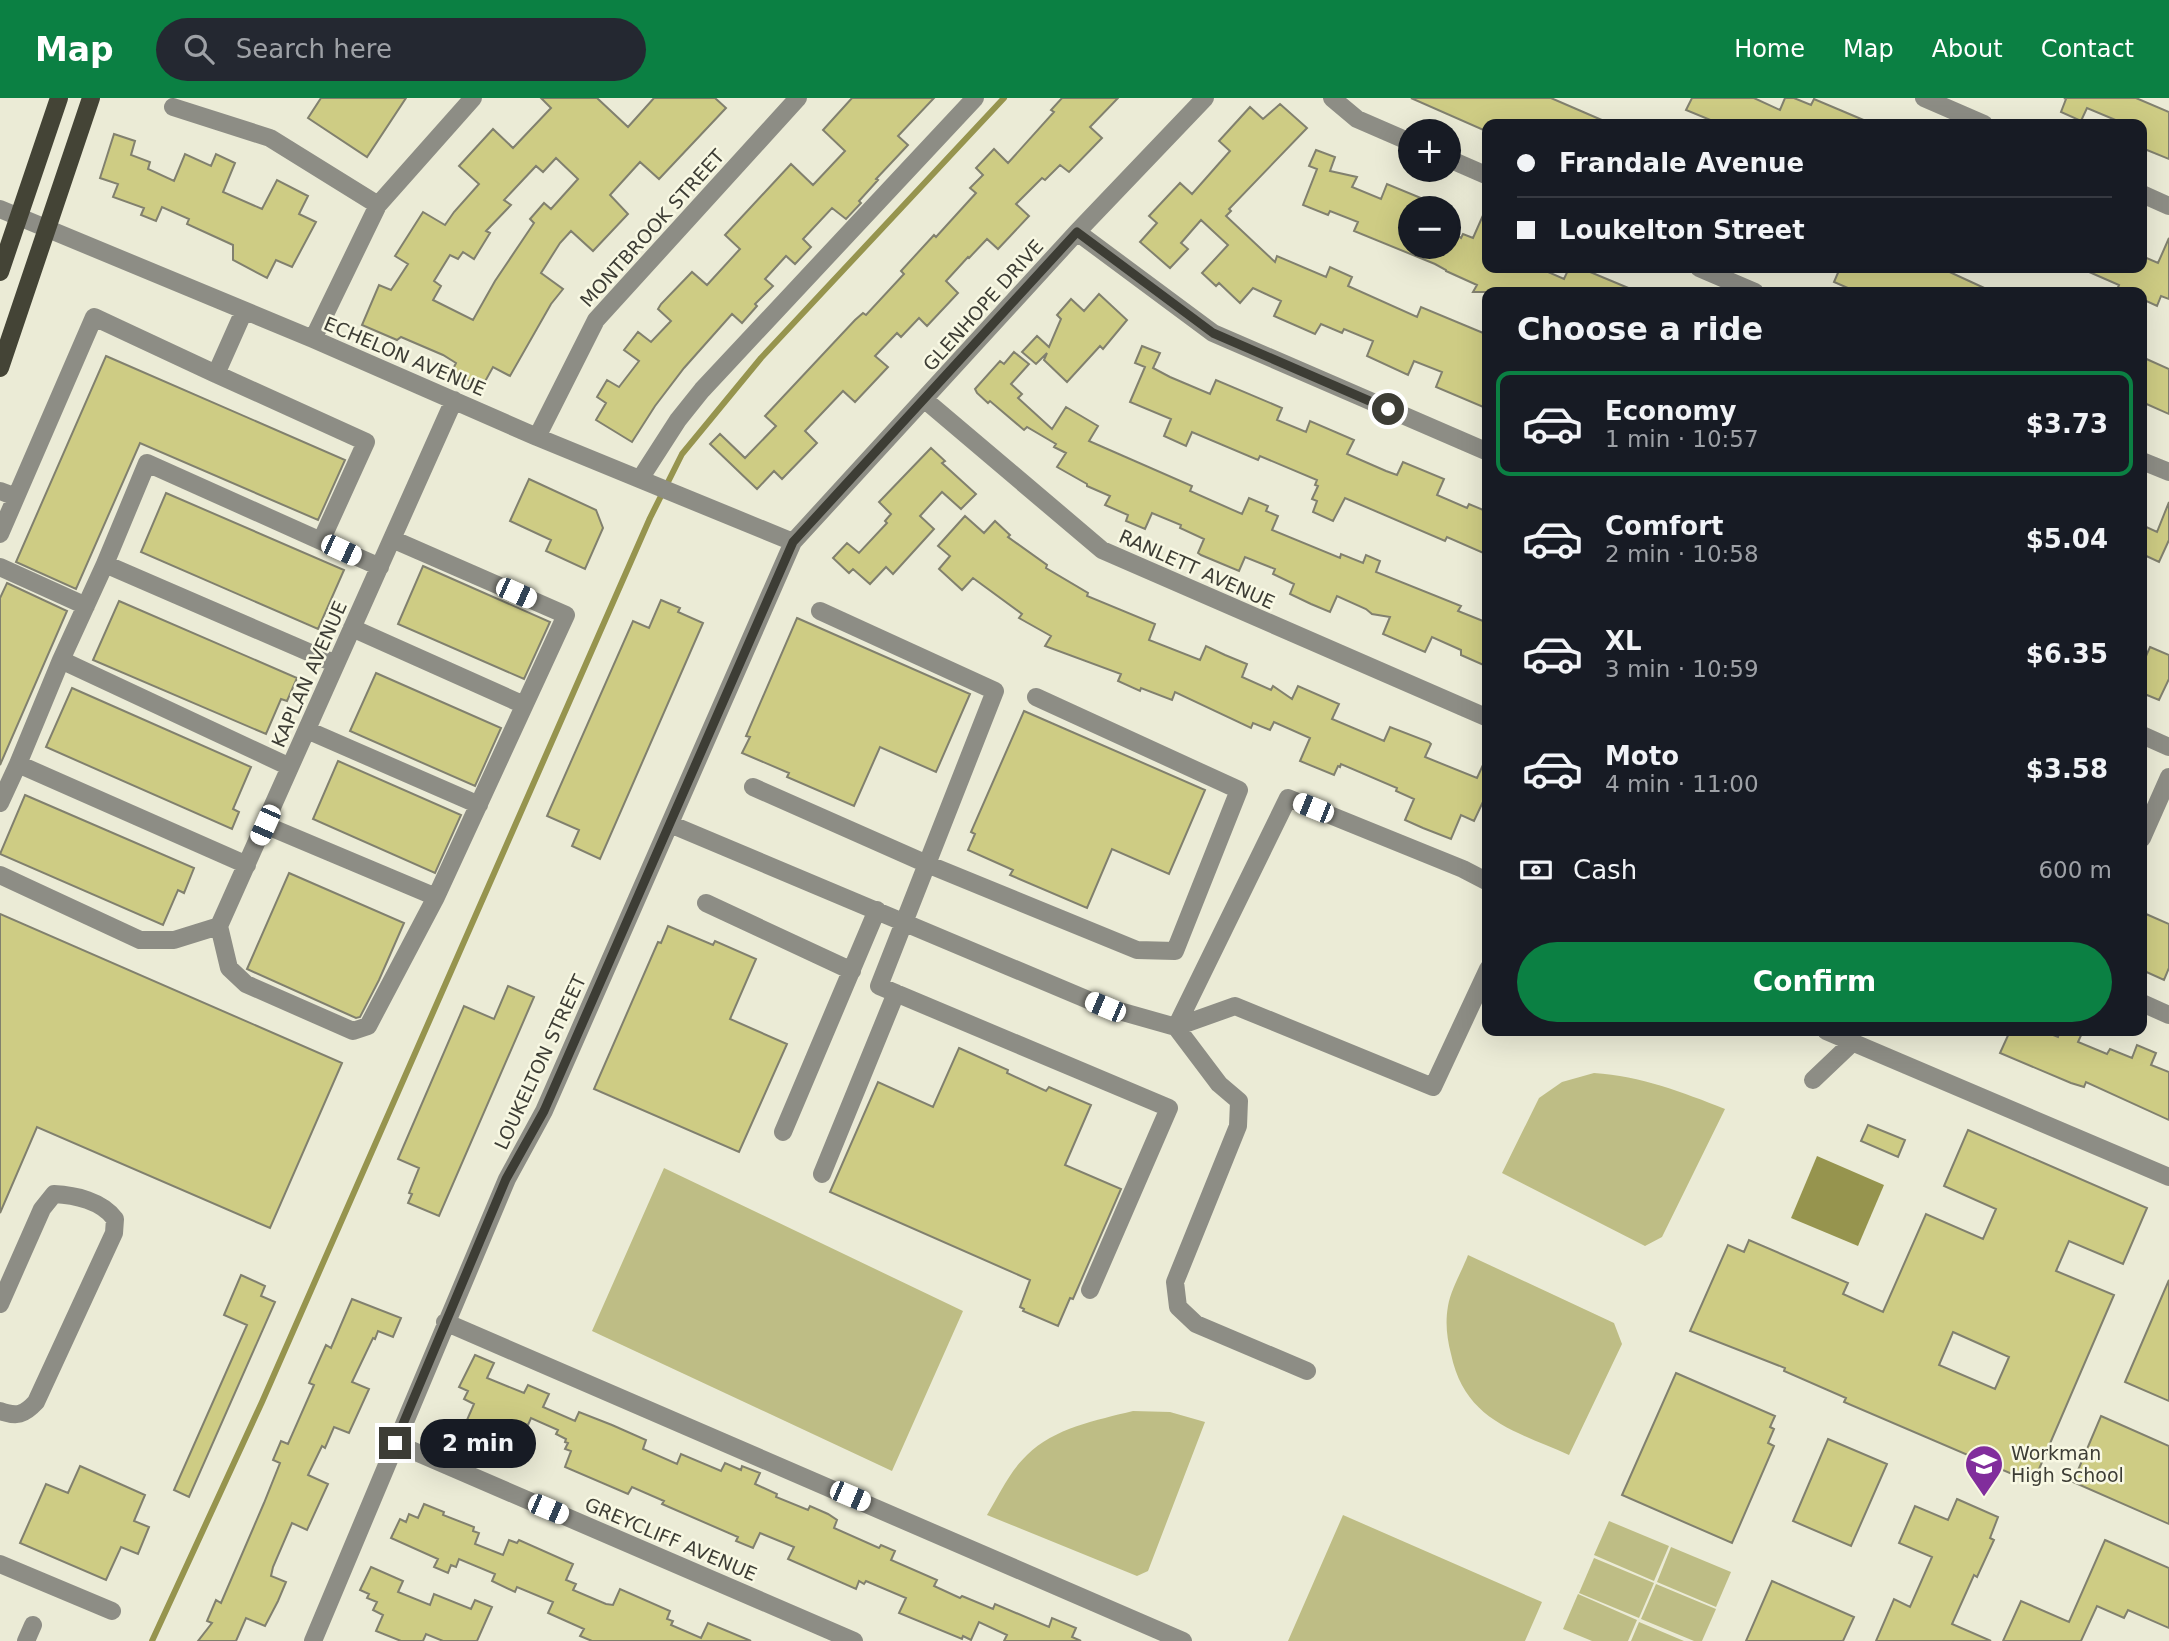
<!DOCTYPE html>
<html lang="en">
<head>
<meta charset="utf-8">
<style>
  body { margin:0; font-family:"DejaVu Sans",sans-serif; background:#242831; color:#f1f3f6; height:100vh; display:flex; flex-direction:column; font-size:26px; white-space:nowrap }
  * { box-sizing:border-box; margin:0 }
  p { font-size:23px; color:#9ea1a6 }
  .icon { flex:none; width:38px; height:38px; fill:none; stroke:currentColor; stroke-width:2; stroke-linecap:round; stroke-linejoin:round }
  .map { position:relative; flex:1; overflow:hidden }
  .details { position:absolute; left:1482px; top:189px; width:665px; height:749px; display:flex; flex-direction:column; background:#171b24; border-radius:14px; box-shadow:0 7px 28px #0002 }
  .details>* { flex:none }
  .top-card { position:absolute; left:1482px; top:21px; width:665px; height:154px; border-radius:14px; box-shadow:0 7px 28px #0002; display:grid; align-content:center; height:154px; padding:0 35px; background:#171b24 }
  .fabs { position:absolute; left:1398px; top:21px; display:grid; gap:14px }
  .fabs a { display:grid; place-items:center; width:63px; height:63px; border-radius:50%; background:#171b24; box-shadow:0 7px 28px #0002; font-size:35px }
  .end { position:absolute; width:32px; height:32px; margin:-16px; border:9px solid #3d3d35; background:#fff; box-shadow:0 0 0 4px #fff }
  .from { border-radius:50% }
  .bubble { position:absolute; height:49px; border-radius:24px; background:#171b24; box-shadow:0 7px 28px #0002; font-size:23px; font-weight:800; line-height:49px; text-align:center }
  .car { position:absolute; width:21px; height:42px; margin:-21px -10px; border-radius:9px; box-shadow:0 0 5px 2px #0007; background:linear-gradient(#fff 24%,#345 0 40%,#fff 0 76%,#345 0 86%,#fff 0) }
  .top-card b { display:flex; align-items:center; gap:24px; height:66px; font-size:26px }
  .top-card b+b { border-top:2px solid #363941 }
  .top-card i { width:18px; height:18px; background:#f1f3f6 }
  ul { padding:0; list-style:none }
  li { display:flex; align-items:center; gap:21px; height:105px; margin:0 14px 10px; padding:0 21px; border:4px solid transparent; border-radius:14px }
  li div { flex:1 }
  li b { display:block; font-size:26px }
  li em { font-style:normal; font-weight:800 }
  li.on { border-color:#0b8043 }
  li>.icon { width:63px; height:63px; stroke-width:1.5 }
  h2 { padding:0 35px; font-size:32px; line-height:84px }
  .pay { display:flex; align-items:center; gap:18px; height:77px; padding:0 35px; font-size:26px }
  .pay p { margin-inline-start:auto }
  .primary-button { display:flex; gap:14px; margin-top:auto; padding:14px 35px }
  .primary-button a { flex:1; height:80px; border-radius:42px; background:#0b8043; color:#fff; font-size:28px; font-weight:800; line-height:80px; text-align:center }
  header { display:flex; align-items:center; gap:42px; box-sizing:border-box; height:98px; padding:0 35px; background:#0b8043; color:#fff }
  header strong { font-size:33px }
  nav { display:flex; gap:38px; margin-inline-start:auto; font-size:24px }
  .search { width:490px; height:63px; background:#242831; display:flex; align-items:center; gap:18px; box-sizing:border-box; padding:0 24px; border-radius:38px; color:#9ea1a6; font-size:26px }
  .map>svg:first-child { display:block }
  .green { fill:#bebd85 }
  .water { fill:#96944e }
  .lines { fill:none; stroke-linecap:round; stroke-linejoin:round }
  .stream { stroke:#96944e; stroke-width:6 }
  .building { fill:#cecc84; stroke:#81806e; stroke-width:2; fill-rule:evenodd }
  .minor { stroke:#8d8d85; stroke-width:18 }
  .major { stroke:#444436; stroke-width:18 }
  .route { stroke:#3d3d35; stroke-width:9 }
  .labels { text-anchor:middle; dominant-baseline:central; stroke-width:5; stroke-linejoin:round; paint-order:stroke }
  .street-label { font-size:19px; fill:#3d3d35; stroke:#f8f8e3 }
  .poi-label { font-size:19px; fill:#3d3d35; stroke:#f8f8e3; text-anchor:start }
</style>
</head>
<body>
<header>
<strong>Map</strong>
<div class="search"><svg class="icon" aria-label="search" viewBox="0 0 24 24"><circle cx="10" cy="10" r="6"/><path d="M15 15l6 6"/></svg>Search here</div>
<nav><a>Home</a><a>Map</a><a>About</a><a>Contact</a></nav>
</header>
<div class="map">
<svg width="2169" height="1543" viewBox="0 0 2169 1543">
  <rect width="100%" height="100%" fill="#ebebd6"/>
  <!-- green -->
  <path class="green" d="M1594,975C1641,978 1682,994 1725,1011L1662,1139L1645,1148L1502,1075L1539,1000L1562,984Z
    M664,1070L963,1213L892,1373L592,1233Z
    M1468,1157L1614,1225L1622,1246L1569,1357C1513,1332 1465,1322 1451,1256C1447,1240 1445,1225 1448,1208C1451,1191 1462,1173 1468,1157Z
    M1133,1313L1170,1314L1205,1324L1148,1473L1137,1478L987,1417C999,1397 1010,1373 1027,1357C1054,1330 1097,1322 1133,1313Z
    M1343,1417L1542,1504L1525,1543H1288Z
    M1609,1423L1669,1448L1654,1483L1594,1457Z
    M1671,1449L1731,1474L1716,1509L1657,1484Z
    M1594,1460L1654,1485L1639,1520L1579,1495Z
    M1656,1486L1716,1511L1702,1543H1694L1641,1521Z
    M1578,1496L1637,1522L1628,1543H1592L1563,1531Z
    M1639,1524L1684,1543H1631Z"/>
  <!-- water -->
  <path class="water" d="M1817,1058L1884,1087L1858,1148L1791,1120Z"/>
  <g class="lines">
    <!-- stream -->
    <path class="stream" d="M152,1543L262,1304L650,420L682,356L761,260L1004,0"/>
  </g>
  <!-- building -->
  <path class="building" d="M321,0H406L367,59L308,20Z
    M541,0H597L628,29L654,0H715L726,10L659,81L640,64L610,97L628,116L593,153L571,133L560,145L541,175L563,191L551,206L510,278L493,269L482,289L451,275L456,265L443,257L401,239L397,242L362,227L379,187L391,192L408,166L395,158L423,114L445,127L454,114L479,86L459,68L493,31L513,50L551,10ZM556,60L578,81L551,111L544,105L530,121L534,125L495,183L473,222L433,202L441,188L434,183L450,157L458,161L463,154L474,161L490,135L486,133L511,107L504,102L536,68L543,74Z
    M852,0H934L898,38L908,47L876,81L878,82L859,103L861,105L846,121L832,110L803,141L811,149L795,166L786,158L765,181L773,188L755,206L757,208L742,225L732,216L684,270L655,308L632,344L596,322L606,305L597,299L607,282L619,289L639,263L624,252L638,234L651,244L671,223L658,211L661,206L692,174L707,187L740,151L725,137L791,66L813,87L845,53L823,32Z
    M1062,0H1118L1090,29L1102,40L1069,74L1060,67L1045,82L1042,80L1016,106L1029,118L998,151L987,141L969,160L968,159L946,183L958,195L927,228L919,220L901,239L897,235L875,258L888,269L855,304L843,293L805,333L817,345L782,381L774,373L757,391L710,346L720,336L745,360L776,328L765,318L855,222L863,215L866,217L904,176L901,173L934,137L936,139L976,95L970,90L983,77L976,70L994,51L1008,65L1054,14L1051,12Z
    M1411,0H1551L1611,26H1488V34Z
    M1692,0H1754L1780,12L1785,0H1794L1811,7L1814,1L1873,26H1720L1686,12Z
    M2064,0H2136L2169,14V61L2142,50V26H2125L2087,10L2081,23L2061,14L2066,1Z
    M1280,6L1307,30L1229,111L1231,113L1226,118L1275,164L1277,158L1326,179L1330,169L1352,179L1348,188L1417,219L1421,209L1488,237V311L1436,289L1442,274L1414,263L1408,277L1367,258L1373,243L1344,231L1342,235L1321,226L1315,236L1274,218L1281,203L1253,190L1240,205L1219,185L1216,188L1202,175L1228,147L1201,122L1181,145L1188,151L1170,170L1140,144L1157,125L1149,118L1180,85L1192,96L1230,53L1219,43L1250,9L1263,21Z
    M114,36L135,43L131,57L150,64L148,71L174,83L185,56L211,68L216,56L235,65L223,94L262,111L277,82L308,98L299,116L316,124L292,169L276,162L267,180L233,162V147L187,126L189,121L162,109L156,123L141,117L144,110L113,99L118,86L100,80Z
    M1316,52L1335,59L1330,73L1357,79L1352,89L1381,101L1387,86L1445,110H1410V149H1449V132L1461,140L1463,136L1473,140L1488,106V170H1539L1564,181L1569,170H1592L1590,174L1638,194H1473L1477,187L1446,173V172L1435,166L1354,133L1358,124L1330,113L1328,117L1303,107L1317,71L1309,68Z
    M2169,140V201L2161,198L2157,208L2142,201V194H2116L2119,187L2080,170H2142V158L2158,165Z
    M1840,170H1941L1993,194H1857L1834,184Z
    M1099,196L1127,222L1103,251L1100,248L1067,284L1044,262L1047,255L1036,266L1022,254L1037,238L1049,249L1061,221L1057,217L1071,201L1084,213Z
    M1142,248L1160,255L1153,270L1170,279L1210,296L1216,282L1282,310L1277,322L1306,334L1310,323L1354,342L1347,356L1386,373L1397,377L1403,364L1444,381L1437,397L1467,410L1469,406L1488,414V457L1447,439L1445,443L1345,400L1333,423L1313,414L1317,403L1312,401L1318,388L1315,387L1317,382L1260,358L1258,362L1192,334L1186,348L1164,338L1171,321L1130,304L1145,269L1135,265Z
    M1014,254L1029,266L1011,286L1022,296L1018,300L1052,331L1066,309L1098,328L1089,343L1192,388L1190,393L1242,416L1249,400L1268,408L1266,413L1278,418L1272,432L1340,460L1341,456L1363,465L1366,457L1380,463L1376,474L1461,508L1458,513L1488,525V569L1461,557V552L1432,539L1425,554L1383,536L1390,519L1372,516L1366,511L1337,498L1330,514L1311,506L1290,496L1294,486L1273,476L1275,471L1245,459L1239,473L1201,457L1198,455L1204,441L1180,430L1181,427L1152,415L1145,431L1126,423L1128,417L1105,407L1110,398L1087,388V386L1057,369L1066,355L1054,349L1056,346L1027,329L1024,332L990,303L988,305L977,295L975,291L1000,263L1004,266Z
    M106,258L345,362L318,422L140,345L76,491L16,464Z
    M2142,259L2169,271V316L2142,304Z
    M931,350L945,363L942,365L976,396L961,411L942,394L920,418L934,431L893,476L886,469L870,486L853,471L849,475L833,460L847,445L859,455L887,425L885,423L891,416L879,404Z
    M529,381L596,412L603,430L585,471L546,453L551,442L510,423Z
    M166,395L344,472L318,531L141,454Z
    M2169,404V442L2159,464L2142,456V427L2157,434Z
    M965,418L984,435L995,423L1010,437L1008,439L1047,467L1046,470L1088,495L1087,498L1155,526L1149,542L1200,562L1206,548L1225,557L1247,566L1242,579L1271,592L1273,588L1292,601L1298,588L1339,606L1332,621L1384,643L1390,629L1429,644L1431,646L1425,659L1477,680L1488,656V693L1474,723L1461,717L1451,741L1423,730L1405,722L1414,701L1396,693L1397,690L1341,666L1340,669L1338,668L1334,677L1300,663L1310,640L1274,624L1270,632L1253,625L1251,630L1175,594L1172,602L1141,590L1140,593L1118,583L1121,576L1045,548L1051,538L1019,520L1022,516L973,480L962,492L939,471L950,458L938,448Z
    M423,468L550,524L524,581L398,526Z
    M7,485L67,513L0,667V500Z
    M661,502L680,510L678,514L703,525L600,761L572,748L579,732L547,718L633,523L649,530Z
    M119,503L297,580L287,603L281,601L266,636L93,562Z
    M797,520L970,596L936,674L880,649L854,708L787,679L789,675L742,655L750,639L746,638Z
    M2150,549L2169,557V581L2159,602L2142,595V567Z
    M376,575L501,630L475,688L350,633Z
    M72,590L251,669L233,711L239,714L232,731L46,649Z
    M1024,613L1205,692L1169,776L1112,751L1087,810L1010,777L1013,772L968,752L975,736L971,734Z
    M338,663L461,717L435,775L313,721Z
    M25,697L194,770L184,795L178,792L163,827L0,756Z
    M289,775L404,825L379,882L360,919L356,920L247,871Z
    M0,816L342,965L270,1130L37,1029L0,1115Z
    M2146,816L2169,826V870L2164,882L2142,872V825Z
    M668,828L713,847L715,843L756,861L730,921L787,946L739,1054L594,991L658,844L661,845Z
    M508,888L534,899L439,1118L408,1105L412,1096L409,1095L419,1070L398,1061L464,908L494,921Z
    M2010,933H2043L2058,939L2060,933H2083L2078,944L2107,956L2110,951L2132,960L2137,947L2156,955L2151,967L2169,974V1022L2086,984L2084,989L2071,985L2000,955Z
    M959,950L1008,972L1007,975L1046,993L1049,989L1091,1007L1065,1067L1121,1091L1073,1201L1070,1200L1058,1228L1023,1213L1024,1211L1020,1209L1030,1182L830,1094L878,984L933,1009Z
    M1868,1027L1905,1042L1898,1059L1861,1043Z
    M1968,1032L2147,1110L2123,1166L2069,1143L2056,1173L2114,1197L2033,1385L1844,1304L1846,1300L1784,1273L1785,1270L1690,1233L1728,1147L1744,1154L1749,1142L1848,1185L1843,1196L1883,1214L1926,1116L1983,1141L1996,1111L1944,1088ZM1953,1234L2009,1259L1995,1291L1939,1267Z
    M241,1177L265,1188L261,1198L275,1204L189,1399L174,1392L247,1227L224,1217Z
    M2169,1182V1303L2125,1284Z
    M352,1201L401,1220L393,1239L378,1233L375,1241L373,1240L352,1284L369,1291L349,1335L334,1329L325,1350L322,1348L308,1377L328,1386L307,1432L292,1425L273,1469L271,1478L286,1484L278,1503L265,1528L246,1520L236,1543H198L212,1525L207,1523L216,1502L221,1505L264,1405L280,1365L273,1362L281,1343L288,1346L314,1287L309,1285L326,1247L331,1250Z
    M475,1257L494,1265L487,1280L524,1295L528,1287L549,1296L543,1309L575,1323L579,1314L612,1327L646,1342L643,1351L677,1366L681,1356L721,1373L725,1365L741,1372L742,1368L760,1375L755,1386L777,1396L776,1399L808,1412L810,1408L828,1416L837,1422L834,1430L879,1450L881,1447L895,1453L891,1462L937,1482L934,1488L960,1500L962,1498L993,1511L995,1506L1049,1529L1052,1520L1076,1530L1072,1539L1081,1543H1004L1007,1537L979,1524L971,1542L963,1538L962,1541L899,1515L906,1500L866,1483L864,1486L859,1483L856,1491L788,1461L794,1449L760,1435L753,1450L736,1443L738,1439L662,1406L664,1403L632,1389L628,1396L565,1369L571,1353L565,1351L568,1345L565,1344L566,1341L556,1336L558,1332L531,1320L528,1327L518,1324L511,1341L467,1322L474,1306L464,1301L468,1293L459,1289Z
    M1676,1275L1775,1318L1770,1329L1774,1331L1768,1345L1774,1348L1732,1445L1622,1397Z
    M2101,1318L2169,1348V1426L2073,1384Z
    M1828,1341L1887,1366L1851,1448L1793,1423Z
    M80,1368L145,1397L134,1423L149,1429L138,1456L121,1449L106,1482L20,1445L46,1386L68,1395Z
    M1957,1401L1998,1419L1990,1440L1994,1442L1977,1479L1974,1477L1952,1526L1991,1543H1876L1894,1501L1910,1509L1932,1459L1899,1445L1915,1408L1948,1422Z
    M424,1406L444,1414L443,1417L474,1429L473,1433L479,1435L475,1446L503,1457L509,1442L517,1445L519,1442L573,1466L566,1482L576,1486L573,1492L606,1506L613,1507L620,1491L670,1513L667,1521L673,1523L671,1527L701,1540L708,1525L751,1543H592L580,1538L584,1531L548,1515L553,1504L517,1489L515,1494L492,1483L495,1476L459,1461L456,1469L451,1467L448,1475L434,1469L438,1461L391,1440L400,1421L406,1424L409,1416L418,1420Z
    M2105,1442L2169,1470V1530L2128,1512L2124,1520L2097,1508L2081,1543H2003L2021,1503L2069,1524Z
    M371,1469L403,1483L398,1494L430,1507L434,1496L471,1511L475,1502L492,1509L477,1543H443L426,1536L423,1543H401L376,1533L383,1517L373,1512L377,1504L367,1500L369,1496L360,1492Z
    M1772,1483L1854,1519L1843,1543H1746Z"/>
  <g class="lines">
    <!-- minor -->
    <path class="minor" d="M1332,0L1357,21L1410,44
      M1924,0L1984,26
      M173,9L270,40L378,107
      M1449,61L1488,78
      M2142,96L2169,108
      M0,111L313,241L537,339L793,444
      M1077,134L1213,235L1488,354
      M1699,170L1755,194
      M313,241L378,107L473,0
      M216,276L366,344L321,443L380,469
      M925,302L1102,452L1488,620
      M537,339L596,222L798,0
      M2142,363L2169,374
      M640,381L678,322L702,292L975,0
      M0,393L16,399L0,436
      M16,399L94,219L216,276L244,213
      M392,441L566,517L436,799
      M321,443L147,365L105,466L336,566
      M105,466L61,562L290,669
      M0,469L86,508
      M820,513L995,593L879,888L1169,1010L1090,1192
      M352,530L524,607
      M61,562L18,666L247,767
      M307,632L479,707
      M2142,637L2169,649
      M753,689L927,766L1137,852L1175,853L1239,692L1036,599
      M0,705L18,666
      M670,726L1105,909L1176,929L1235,908L1433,989L1488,871
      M2142,740L2169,679
      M0,777L140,842H174L219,828
      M706,805L852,873
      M219,828L454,302
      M219,828L229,870L246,886L353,933L368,928L436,799L265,727
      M2142,905L2169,917
      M1176,929L1288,700L1463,771L1488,784
      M1176,929L1219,986L1239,1003L1238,1028L1175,1184L1178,1209L1196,1226L1307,1273
      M1826,933L2169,1079
      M1813,982L1853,944
      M783,1034L877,812
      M822,1076L896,895
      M0,1206L42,1111L54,1096C75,1097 102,1103 115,1121L114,1135L36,1304C24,1317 17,1319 0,1313
      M445,1224L1183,1543
      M395,1345L854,1543
      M0,1466L112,1513
      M26,1543L33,1527
      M313,1543L507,1081L544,1013L793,444L1077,134L1205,0"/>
    <!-- major -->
    <path class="major" d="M0,174L59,0
      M0,270L91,0"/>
  </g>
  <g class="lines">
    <!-- route -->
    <path class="route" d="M395,1345L506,1081L544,1013L793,444L1077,134L1213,235L1388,311"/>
  </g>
  <!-- icons -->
  <defs>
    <symbol id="school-pin" viewBox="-11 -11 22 30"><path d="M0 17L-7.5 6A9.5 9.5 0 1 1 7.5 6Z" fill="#812d9c" stroke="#f8f8e3"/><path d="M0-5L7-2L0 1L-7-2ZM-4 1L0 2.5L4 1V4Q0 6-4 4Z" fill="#fff"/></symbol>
  </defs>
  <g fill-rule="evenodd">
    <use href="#school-pin" x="1962" y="1344" width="44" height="60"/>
  </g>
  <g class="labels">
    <!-- street labels -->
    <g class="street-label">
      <text transform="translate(652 130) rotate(-48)">MONTBROOK STREET</text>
      <text transform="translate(983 207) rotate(-48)">GLENHOPE DRIVE</text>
      <text transform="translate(405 258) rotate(23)">ECHELON AVENUE</text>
      <text transform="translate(1197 471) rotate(24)">RANLETT AVENUE</text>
      <text transform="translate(309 576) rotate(-66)">KAPLAN AVENUE</text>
      <text transform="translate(540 964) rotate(-65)">LOUKELTON STREET</text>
      <text transform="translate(671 1441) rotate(23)">GREYCLIFF AVENUE</text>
    </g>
    <!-- poi labels -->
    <g class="poi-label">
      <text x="2011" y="1355">Workman<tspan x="2011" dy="22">High School</tspan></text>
    </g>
  </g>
</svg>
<div class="fabs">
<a>+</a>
<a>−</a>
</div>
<i class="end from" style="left:1388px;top:311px"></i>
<i class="end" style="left:395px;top:1345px"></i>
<div class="bubble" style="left:420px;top:1321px;width:116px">2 min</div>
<i class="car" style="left:341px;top:452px;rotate:115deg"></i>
<i class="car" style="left:516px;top:495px;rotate:114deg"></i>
<i class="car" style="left:1313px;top:710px;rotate:292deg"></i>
<i class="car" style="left:265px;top:727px;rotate:204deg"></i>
<i class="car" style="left:1105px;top:909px;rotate:293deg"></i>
<i class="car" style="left:850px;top:1398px;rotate:113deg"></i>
<i class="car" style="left:548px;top:1411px;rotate:113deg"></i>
<div class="top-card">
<b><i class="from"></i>Frandale Avenue</b>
<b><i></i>Loukelton Street</b>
</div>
<section class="details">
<h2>Choose a ride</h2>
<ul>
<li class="on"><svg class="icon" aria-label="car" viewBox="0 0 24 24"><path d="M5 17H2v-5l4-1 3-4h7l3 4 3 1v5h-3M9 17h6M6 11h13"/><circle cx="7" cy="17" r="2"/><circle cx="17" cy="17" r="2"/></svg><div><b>Economy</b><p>1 min · 10:57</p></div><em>$3.73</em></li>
<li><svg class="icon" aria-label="car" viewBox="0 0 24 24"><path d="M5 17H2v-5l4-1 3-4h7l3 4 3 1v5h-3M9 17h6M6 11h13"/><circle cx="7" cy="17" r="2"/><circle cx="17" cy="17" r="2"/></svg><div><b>Comfort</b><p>2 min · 10:58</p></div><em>$5.04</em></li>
<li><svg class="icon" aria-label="car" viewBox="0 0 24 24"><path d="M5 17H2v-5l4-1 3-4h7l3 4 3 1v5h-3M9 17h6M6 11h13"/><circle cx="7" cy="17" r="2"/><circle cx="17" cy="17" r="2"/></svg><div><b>XL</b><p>3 min · 10:59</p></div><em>$6.35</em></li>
<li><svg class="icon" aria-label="car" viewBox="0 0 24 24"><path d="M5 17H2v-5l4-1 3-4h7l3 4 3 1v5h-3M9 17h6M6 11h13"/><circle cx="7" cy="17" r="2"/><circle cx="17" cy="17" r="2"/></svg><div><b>Moto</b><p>4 min · 11:00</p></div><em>$3.58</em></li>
</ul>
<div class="pay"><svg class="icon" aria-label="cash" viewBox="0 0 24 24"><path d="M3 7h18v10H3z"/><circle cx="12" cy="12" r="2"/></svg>Cash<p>600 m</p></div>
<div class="primary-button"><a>Confirm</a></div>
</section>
</div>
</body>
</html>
